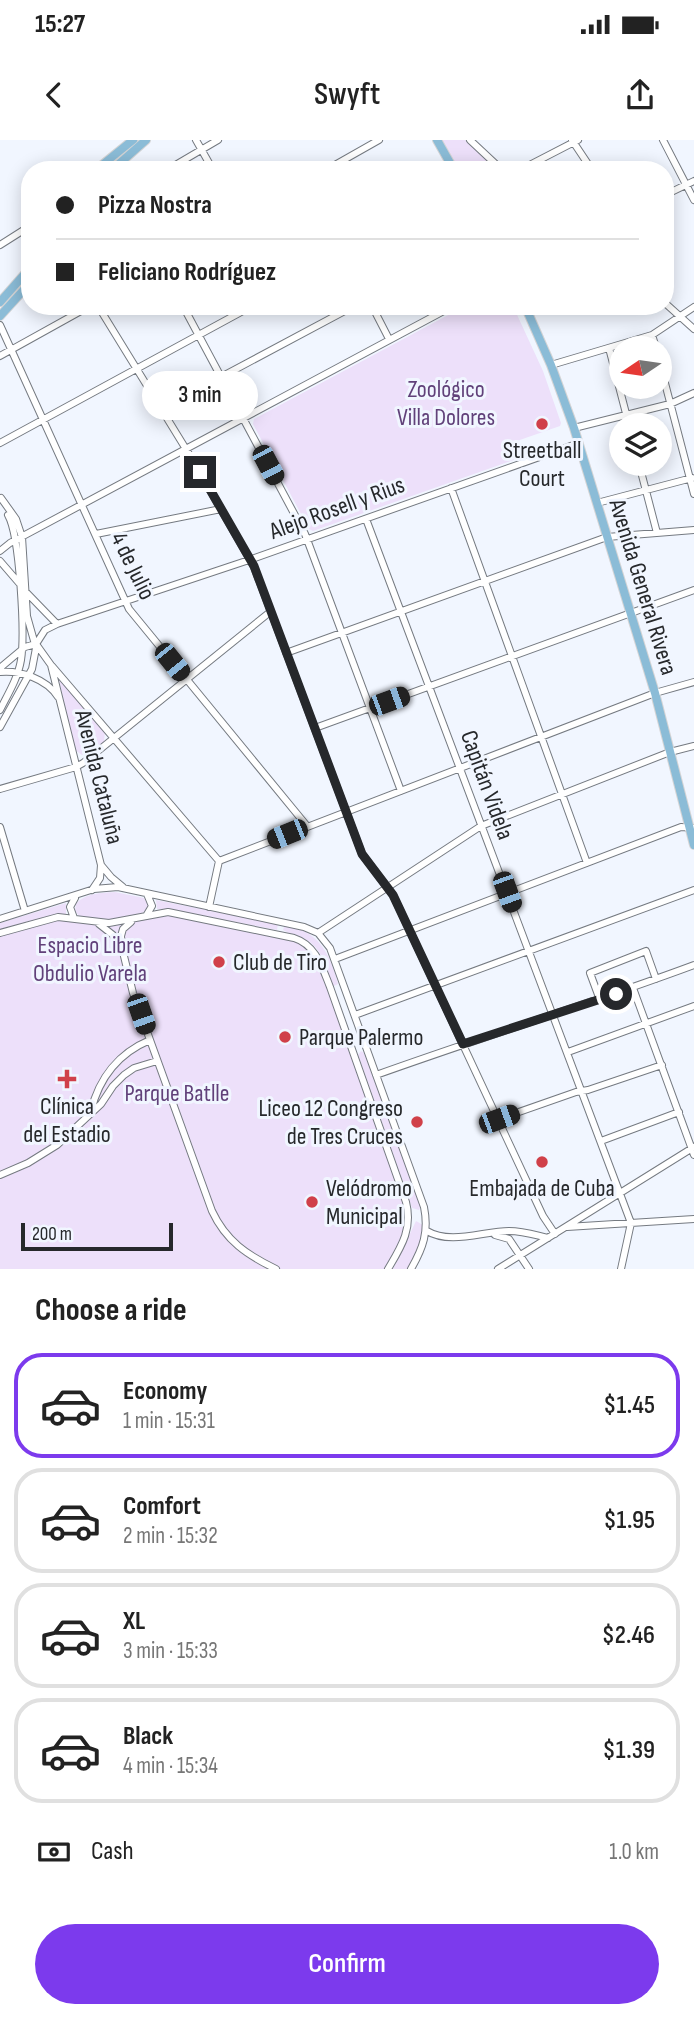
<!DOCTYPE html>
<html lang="en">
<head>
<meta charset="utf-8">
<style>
  body { margin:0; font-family:"Sofia Sans Condensed",sans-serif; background:#f2f2f2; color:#222; height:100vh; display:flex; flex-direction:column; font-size:26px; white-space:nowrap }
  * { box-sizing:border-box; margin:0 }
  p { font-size:23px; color:#767676 }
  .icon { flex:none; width:38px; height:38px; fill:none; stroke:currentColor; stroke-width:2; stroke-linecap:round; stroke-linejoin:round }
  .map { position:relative; height:1129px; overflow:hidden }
  .panel { display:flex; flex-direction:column; background:#fff; flex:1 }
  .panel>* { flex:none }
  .banner { position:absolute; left:21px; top:21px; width:653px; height:154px; border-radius:28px; box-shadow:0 4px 18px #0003; display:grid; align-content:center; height:154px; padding:0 35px; background:#fff }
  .needle { width:46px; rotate:257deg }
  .tools { position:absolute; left:609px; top:196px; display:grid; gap:14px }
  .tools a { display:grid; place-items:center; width:63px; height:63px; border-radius:50%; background:#fff; box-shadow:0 4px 18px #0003; font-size:35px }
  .scale { position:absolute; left:21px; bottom:18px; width:152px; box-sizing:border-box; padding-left:7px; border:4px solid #26282b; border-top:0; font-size:19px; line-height:24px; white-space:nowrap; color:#26282b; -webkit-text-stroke:5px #f1f6ff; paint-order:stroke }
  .end { position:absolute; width:32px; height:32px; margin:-16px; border:9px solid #26282b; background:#fff; box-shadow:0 0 0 4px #fff }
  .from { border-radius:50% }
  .bubble { position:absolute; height:49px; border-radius:24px; background:#fff; box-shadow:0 4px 18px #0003; font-size:23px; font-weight:600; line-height:49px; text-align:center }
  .car { position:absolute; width:21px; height:42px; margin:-21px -10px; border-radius:9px; box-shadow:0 0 5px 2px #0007; background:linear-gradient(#222 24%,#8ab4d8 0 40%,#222 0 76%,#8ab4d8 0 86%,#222 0) }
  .banner b { display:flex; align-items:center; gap:24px; height:66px; font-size:26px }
  .banner b+b { border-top:2px solid #e0e0e0 }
  .banner i { width:18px; height:18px; background:#222 }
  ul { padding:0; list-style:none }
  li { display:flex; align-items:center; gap:21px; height:105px; margin:0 14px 10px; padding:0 21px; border:4px solid #e0e0e0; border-radius:28px }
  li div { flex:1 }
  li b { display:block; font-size:26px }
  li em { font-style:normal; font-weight:600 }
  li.selected { border-color:#7c3aed }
  li>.icon { width:63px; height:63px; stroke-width:1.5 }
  h2 { padding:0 35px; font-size:32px; line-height:84px }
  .pay { display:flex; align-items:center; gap:18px; height:77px; padding:0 35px; font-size:26px }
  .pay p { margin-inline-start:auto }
  .button { display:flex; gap:14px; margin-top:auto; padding:14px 35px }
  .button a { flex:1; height:80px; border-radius:42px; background:#7c3aed; color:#fff; font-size:28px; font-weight:600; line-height:80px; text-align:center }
  .status { display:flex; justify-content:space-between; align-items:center; height:49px; padding:0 35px; background:#fff; direction:ltr }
  .status svg { height:19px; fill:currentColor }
  header { display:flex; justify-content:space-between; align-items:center; height:91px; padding:0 35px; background:#fff; font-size:32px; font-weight:600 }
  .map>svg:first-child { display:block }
  .green { fill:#ede0fa }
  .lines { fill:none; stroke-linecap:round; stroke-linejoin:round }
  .minor-casing { stroke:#757a81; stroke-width:8 }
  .major-casing { stroke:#d4d4d5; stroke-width:10 }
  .minor { stroke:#fff; stroke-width:6 }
  .major { stroke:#8bbcd7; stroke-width:8 }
  .route { stroke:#26282b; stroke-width:9 }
  .poi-dot { fill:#d04049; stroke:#f1f6ff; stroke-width:2.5 }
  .labels { text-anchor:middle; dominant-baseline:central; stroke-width:6; stroke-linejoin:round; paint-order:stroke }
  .park-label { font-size:24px; fill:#61417a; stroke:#f1f6ff }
  .poi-label { font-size:24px; fill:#26282b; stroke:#f1f6ff }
  .street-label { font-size:24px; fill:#26282b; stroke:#f1f6ff }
</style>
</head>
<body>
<div class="status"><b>15:27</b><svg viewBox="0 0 49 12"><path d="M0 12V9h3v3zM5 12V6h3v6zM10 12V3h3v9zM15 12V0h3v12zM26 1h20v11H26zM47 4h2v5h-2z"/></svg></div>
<header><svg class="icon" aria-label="back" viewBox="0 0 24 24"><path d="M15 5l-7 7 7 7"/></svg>Swyft<svg class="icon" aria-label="share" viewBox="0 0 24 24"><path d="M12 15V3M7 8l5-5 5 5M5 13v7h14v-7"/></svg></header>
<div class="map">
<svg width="694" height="1129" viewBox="0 0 694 1129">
  <rect width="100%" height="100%" fill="#f1f6ff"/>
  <!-- green -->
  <path class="green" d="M442,0H465L498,30H459Z
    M465,166H513L543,231L561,283L560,286L514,302L519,318L313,391L309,389L253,284L254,279Z
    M58,536L105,591L104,602L90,614L82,615L75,610Z
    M115,752L144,758L148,764L147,769C132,784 97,779 79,776L75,771L76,764C85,753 101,753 115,752Z
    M156,760L278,784L277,790L170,769H157Z
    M66,763V774L52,775L0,790V783Z
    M157,773L294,798L318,818L386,1007L409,1081L388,1129H0V793L58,777L98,783Z
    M284,787C317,787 331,815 338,844L334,846L332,844C326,827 322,808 305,799C298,795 289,794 283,790Z
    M361,911L364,913L421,1066L419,1070L412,1068L358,915Z
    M416,1081L423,1085L419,1107L407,1129H393Z"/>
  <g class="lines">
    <defs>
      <path id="minor" d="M196,0L213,30
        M470,0L502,30
        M572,0L592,30
        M663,0L694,60
        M167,30L218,0
        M326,30L379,0
        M520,30L578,0
        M665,55L694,41
        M0,105L30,86
        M665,163L694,189
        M98,166L189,314L254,427L362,714L393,755L543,1076L555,1094
        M183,166L305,394L401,651
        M372,166L389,199
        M0,185L129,469L307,686
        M652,195L656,208
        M609,208L629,285
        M0,216L90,166
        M660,224L694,354
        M551,225L652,195L694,167
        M221,237L354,166
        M574,288L670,264L694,253
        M0,303L252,166
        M639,324L657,393
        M451,348L587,723
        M597,363L692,338
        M366,379L631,1083L621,1129
        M96,394L221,369
        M0,411L10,403L453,166
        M0,421L19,443
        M25,451L57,484
        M36,504L45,490L57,484L249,420L579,303
        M36,504L51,525L101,725L100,738L92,750
        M286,513L607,397L694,390
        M52,526L219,721
        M0,528L25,507L36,504
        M0,532C20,530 47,539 58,557
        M0,570C8,554 18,538 21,520C25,494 20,396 8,375
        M0,587L32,529L36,508L27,476L22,397L16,379L1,358
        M315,588L694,450
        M0,649L76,627L83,623L270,472
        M0,687L25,771
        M219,721L655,553L694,542
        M101,725L111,737L123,747
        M209,767L219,721
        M146,776L152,766L147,754
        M74,778L70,767L75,758
        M0,779L94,749L118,747L304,787L318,793L330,808L424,1067C429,1092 423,1108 411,1129
        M131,782L123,789L121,796L122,808L133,853L212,1071C226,1101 247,1115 276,1129
        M99,784L113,795L121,806
        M0,793L58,777L109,783L168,772L294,798C316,805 322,827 330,847L406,1062C413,1089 401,1107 388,1129
        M318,793L481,686L670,612L694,606
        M335,819L681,687L694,688
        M633,848L694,1015
        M600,860L590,833L646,811L656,839
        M355,875L694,750
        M568,912L694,866
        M376,935C482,897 589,864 694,825
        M91,971C99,938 119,913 150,900
        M499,979L576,952L588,950L662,925
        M601,1001L679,972
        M0,1035L28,1023L57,1005L101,964L113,946L124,935L134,928L157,921
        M567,1087L694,1079
        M427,1091C450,1105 484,1091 509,1091C523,1091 535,1095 548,1098
        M495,1095L509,1099L529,1129
        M498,1129L694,1007"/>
      <path id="major" d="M437,0L454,30
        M96,30L133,0
        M112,30L146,0
        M0,162L30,128
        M525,166L551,225L574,288L655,553L694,705
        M0,176L30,143"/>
    </defs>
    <!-- minor casing -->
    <use href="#minor" class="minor-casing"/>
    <!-- major casing -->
    <use href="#major" class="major-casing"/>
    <!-- minor -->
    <use href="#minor" class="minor"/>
    <!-- major -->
    <use href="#major" class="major"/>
  </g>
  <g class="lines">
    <!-- route -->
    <path class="route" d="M200,332L254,426L362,714L393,755L463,904L616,854"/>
  </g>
  <!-- markers -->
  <g class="poi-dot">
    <circle cx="542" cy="284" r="7"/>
    <circle cx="219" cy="822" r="7"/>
    <circle cx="285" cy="897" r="7"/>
    <path d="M63.5 928.5h7v7h7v7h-7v7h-7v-7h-7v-7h7z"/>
    <circle cx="417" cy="982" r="7"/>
    <circle cx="542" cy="1022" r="7"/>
    <circle cx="312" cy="1062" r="7"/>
  </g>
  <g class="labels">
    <!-- park labels -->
    <g class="park-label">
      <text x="446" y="249">Zoológico<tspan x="446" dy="28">Villa Dolores</tspan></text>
      <text x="90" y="805">Espacio Libre<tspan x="90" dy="28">Obdulio Varela</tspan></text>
      <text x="177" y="953">Parque Batlle</text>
    </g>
    <!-- poi labels -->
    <g class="poi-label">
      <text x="542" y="310">Streetball<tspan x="542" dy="28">Court</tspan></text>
      <text x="233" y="822" text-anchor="start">Club de Tiro</text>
      <text x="299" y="897" text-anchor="start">Parque Palermo</text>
      <text x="67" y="966">Clínica<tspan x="67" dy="28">del Estadio</tspan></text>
      <text x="403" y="968" text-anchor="end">Liceo 12 Congreso<tspan x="403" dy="28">de Tres Cruces</tspan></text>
      <text x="326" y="1048" text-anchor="start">Velódromo<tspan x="326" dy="28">Municipal</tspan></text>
      <text x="542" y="1048">Embajada de Cuba</text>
    </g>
    <!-- street labels -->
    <g class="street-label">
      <text transform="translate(337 368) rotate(-20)">Alejo Rosell y Rius</text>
      <text transform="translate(133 426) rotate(64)">4 de Julio</text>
      <text transform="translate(643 447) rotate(73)">Avenida General Rivera</text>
      <text transform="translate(99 637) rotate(76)">Avenida Cataluña</text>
      <text transform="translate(487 645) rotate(70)">Capitán Videla</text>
    </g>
  </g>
</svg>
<div class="tools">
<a><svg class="needle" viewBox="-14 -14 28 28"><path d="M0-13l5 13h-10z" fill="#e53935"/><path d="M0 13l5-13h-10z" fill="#767676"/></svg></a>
<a><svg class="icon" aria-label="layers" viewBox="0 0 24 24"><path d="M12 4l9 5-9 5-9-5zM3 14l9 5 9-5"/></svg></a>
</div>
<div class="scale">200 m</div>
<i class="end from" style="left:616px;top:854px"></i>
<i class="end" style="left:200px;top:332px"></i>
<div class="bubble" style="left:142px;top:231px;width:116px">3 min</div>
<i class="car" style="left:268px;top:325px;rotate:152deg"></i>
<i class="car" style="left:172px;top:522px;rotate:141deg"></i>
<i class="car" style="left:389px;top:561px;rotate:70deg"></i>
<i class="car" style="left:287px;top:694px;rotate:248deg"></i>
<i class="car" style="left:507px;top:752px;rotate:160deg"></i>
<i class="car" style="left:141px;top:874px;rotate:161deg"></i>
<i class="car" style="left:499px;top:979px;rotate:70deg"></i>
<div class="banner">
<b><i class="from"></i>Pizza Nostra</b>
<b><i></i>Feliciano Rodríguez</b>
</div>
</div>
<section class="panel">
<h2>Choose a ride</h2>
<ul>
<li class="selected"><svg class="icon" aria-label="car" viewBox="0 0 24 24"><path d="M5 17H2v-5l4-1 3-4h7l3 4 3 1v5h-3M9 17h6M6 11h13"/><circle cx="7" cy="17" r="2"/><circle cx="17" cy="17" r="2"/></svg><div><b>Economy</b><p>1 min · 15:31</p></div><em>$1.45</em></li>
<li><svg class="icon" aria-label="car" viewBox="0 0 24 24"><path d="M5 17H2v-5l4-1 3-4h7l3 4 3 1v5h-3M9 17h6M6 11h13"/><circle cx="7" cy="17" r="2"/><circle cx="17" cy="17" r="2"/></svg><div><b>Comfort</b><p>2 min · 15:32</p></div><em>$1.95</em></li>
<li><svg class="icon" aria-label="car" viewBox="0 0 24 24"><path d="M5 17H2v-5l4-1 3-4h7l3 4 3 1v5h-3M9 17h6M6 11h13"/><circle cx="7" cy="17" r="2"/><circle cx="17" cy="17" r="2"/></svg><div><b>XL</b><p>3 min · 15:33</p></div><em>$2.46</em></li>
<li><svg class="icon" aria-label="car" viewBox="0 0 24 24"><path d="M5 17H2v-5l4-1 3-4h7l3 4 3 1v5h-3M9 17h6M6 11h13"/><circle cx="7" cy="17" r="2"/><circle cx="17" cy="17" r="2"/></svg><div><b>Black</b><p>4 min · 15:34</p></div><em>$1.39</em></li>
</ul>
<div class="pay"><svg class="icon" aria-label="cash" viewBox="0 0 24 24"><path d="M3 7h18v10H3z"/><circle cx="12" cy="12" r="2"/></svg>Cash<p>1.0 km</p></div>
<div class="button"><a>Confirm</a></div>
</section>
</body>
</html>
